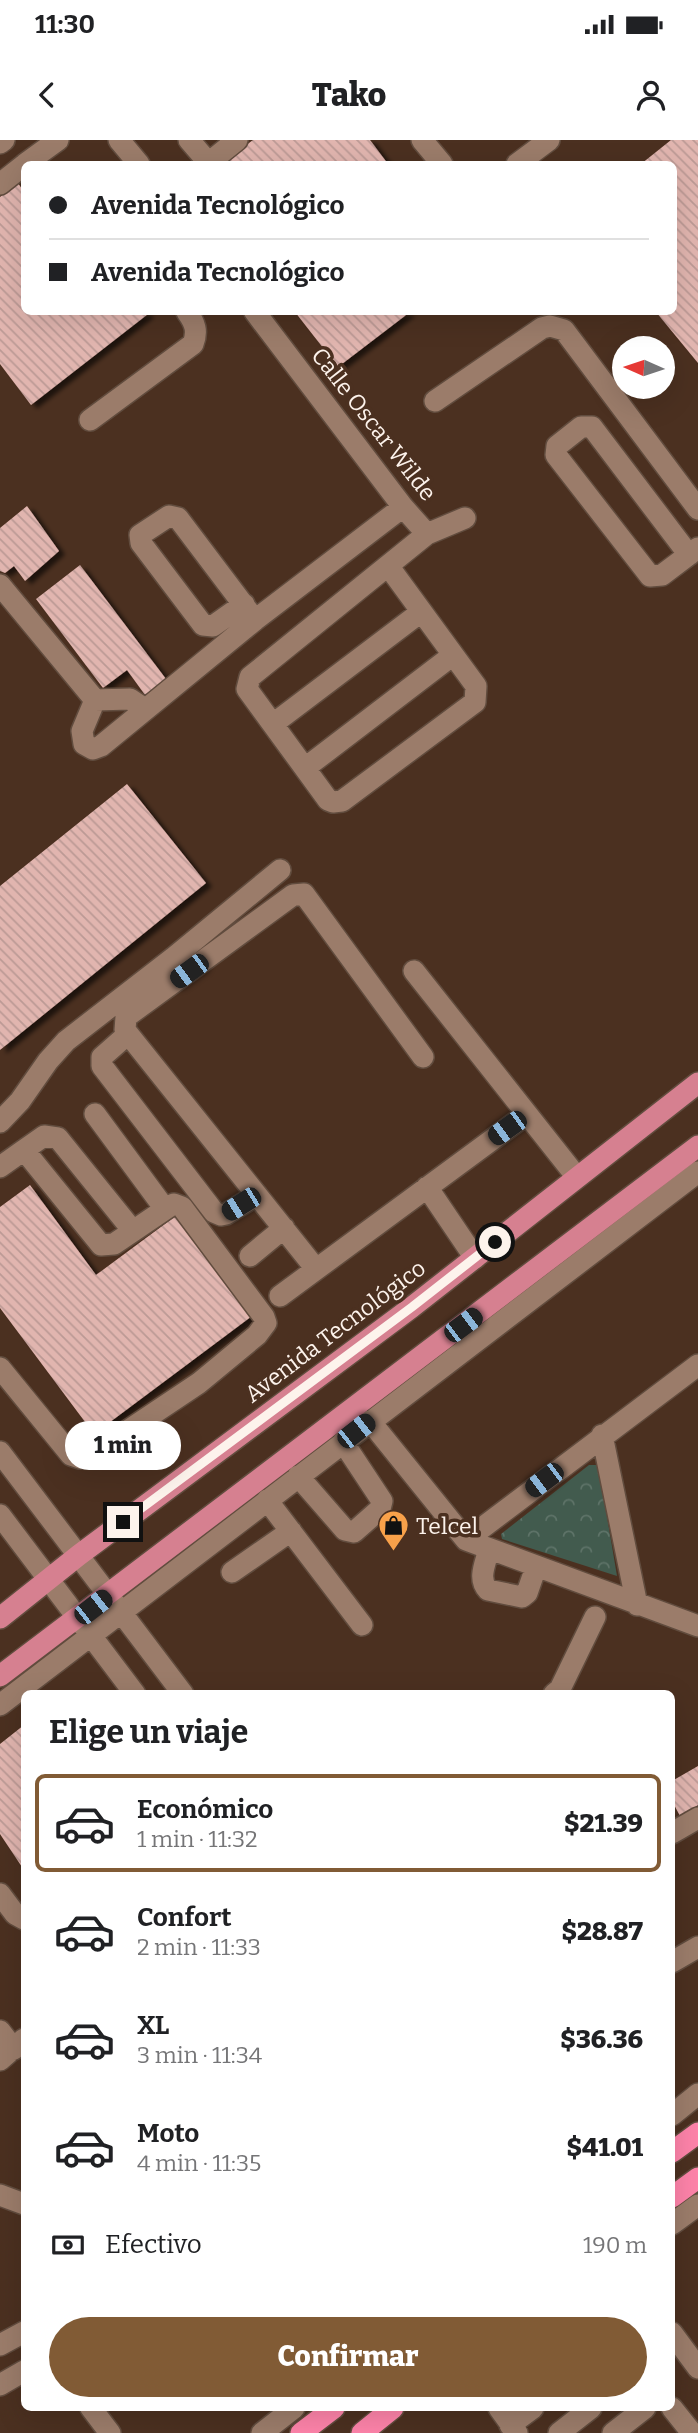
<!DOCTYPE html>
<html lang="es">
<head>
<meta charset="utf-8">
<style>
  body { margin:0; font-family:Bitter,serif; background:#f2f2f2; color:#202124; height:100vh; display:flex; flex-direction:column; font-size:26px; white-space:nowrap }
  * { box-sizing:border-box; margin:0 }
  p { font-size:23px; color:#757577 }
  .icon { flex:none; width:38px; height:38px; fill:none; stroke:currentColor; stroke-width:2; stroke-linecap:round; stroke-linejoin:round }
  .map { position:relative; flex:1; overflow:hidden }
  .panel { position:absolute; left:21px; top:1550px; width:654px; height:721px; display:flex; flex-direction:column; background:#fff; border-radius:10px; box-shadow:0 7px 28px #0002 }
  .panel>* { flex:none }
  .banner { position:absolute; left:21px; top:21px; width:656px; height:154px; border-radius:10px; box-shadow:0 7px 28px #0002; display:grid; align-content:center; height:154px; padding:0 28px; background:#fff }
  .needle { width:46px; rotate:273deg }
  .controls { position:absolute; left:612px; top:196px; display:grid; gap:14px }
  .controls a { display:grid; place-items:center; width:63px; height:63px; border-radius:50%; background:#fff; box-shadow:0 7px 28px #0002; font-size:35px }
  .end { position:absolute; width:32px; height:32px; margin:-16px; border:9px solid #fdf3ec; background:#111; box-shadow:0 0 0 4px #111 }
  .from { border-radius:50% }
  .bubble { position:absolute; height:49px; border-radius:24px; background:#fff; box-shadow:0 7px 28px #0002; font-size:23px; font-weight:800; line-height:49px; text-align:center }
  .car { position:absolute; width:21px; height:42px; margin:-21px -10px; border-radius:9px; box-shadow:0 0 5px 2px #0007; background:linear-gradient(#222 24%,#8ab4d8 0 40%,#222 0 76%,#8ab4d8 0 86%,#222 0) }
  .banner b { display:flex; align-items:center; gap:24px; height:66px; font-size:26px }
  .banner b+b { border-top:2px solid #e0e0e0 }
  .banner i { width:18px; height:18px; background:#202124 }
  ul { padding:0; list-style:none }
  li { display:flex; align-items:center; gap:21px; height:98px; margin:0 14px 10px; padding:0 14px; border:4px solid transparent; border-radius:10px }
  li div { flex:1 }
  li b { display:block; font-size:26px }
  li em { font-style:normal; font-weight:800 }
  li.selected { border-color:#815b35 }
  li>.icon { width:63px; height:63px; stroke-width:1.5 }
  h2 { padding:0 28px; font-size:32px; line-height:84px }
  .pay { display:flex; align-items:center; gap:18px; height:77px; padding:0 28px; font-size:26px }
  .pay p { margin-inline-start:auto }
  .cta { display:flex; gap:14px; margin-top:auto; padding:14px 28px }
  .cta a { flex:1; height:80px; border-radius:42px; background:#815b35; color:#fff; font-size:28px; font-weight:800; line-height:80px; text-align:center }
  .status { display:flex; justify-content:space-between; align-items:center; height:49px; padding:0 35px; background:#fff; direction:ltr }
  .status svg { height:19px; fill:currentColor }
  header { display:flex; justify-content:space-between; align-items:center; height:91px; padding:0 28px; background:#fff; font-size:32px; font-weight:800 }
  .map>svg:first-child { display:block }
  .forest { fill:url(#forest-crowns) }
  .building { fill:url(#building-back-hatch); filter:url(#shadow) }
  .lines { fill:none; stroke-linecap:round; stroke-linejoin:round }
  .minor-casing { stroke:#614c3e; stroke-width:24 }
  .major-casing { stroke:#614c3e; stroke-width:24 }
  .highway-casing { stroke:#614c3e; stroke-width:24 }
  .minor { stroke:#9b7c6a; stroke-width:21 }
  .major { stroke:#d68090; stroke-width:21 }
  .highway { stroke:#fd83a9; stroke-width:21 }
  .route { stroke:#fdf3ec; stroke-width:9 }
  .labels { text-anchor:middle; dominant-baseline:central; stroke-width:7; stroke-linejoin:round; paint-order:stroke }
  .street-label { font-size:23px; fill:#fdf3ec; stroke:#4b3020 }
  .poi-label { font-size:23px; fill:#fdf3ec; stroke:#4b3020; text-anchor:start }
</style>
</head>
<body>
<div class="status"><b>11:30</b><svg viewBox="0 0 49 12"><path d="M0 12V9h3v3zM5 12V6h3v6zM10 12V3h3v9zM15 12V0h3v12zM26 1h20v11H26zM47 4h2v5h-2z"/></svg></div>
<header><svg class="icon" aria-label="back" viewBox="0 0 24 24"><path d="M15 5l-7 7 7 7"/></svg>Tako<svg class="icon" aria-label="person" viewBox="0 0 24 24"><circle cx="12" cy="8" r="4"/><path d="M4 21q1-7 8-7t8 7"/></svg></header>
<div class="map">
<svg width="698" height="2293" viewBox="0 0 698 2293">
  <defs>
    <pattern id="forest-crowns" width="20" height="18" patternUnits="userSpaceOnUse" patternTransform="scale(1.75)"><rect width="20" height="18" fill="#425b4e"/><path d="M2 6a3 3 0 1 1 6 0M12 15a3 3 0 1 1 6 0" fill="none" stroke="#5e7368"/></pattern>
    <pattern id="building-back-hatch" width="6" height="6" patternUnits="userSpaceOnUse" patternTransform="scale(1.75)"><rect width="6" height="6" fill="#e1b5af"/><path d="M-1 5l2 2M0 0l6 6M5-1l2 2" fill="none" stroke="#bc9a95"/></pattern>
    <filter id="shadow"><feDropShadow dx="6" dy="3.5" stdDeviation="2" flood-color="#0009"/></filter>
  </defs>
  <rect width="100%" height="100%" fill="#4b3020"/>
  <!-- forest -->
  <path class="forest" d="M589,1325H597L600,1335L617,1436L502,1399L501,1394Z"/>
  <!-- building -->
  <path class="building" d="M253,0H370L388,24H221Z
    M671,0H698V223L656,172H674V24H641Z
    M18,43L24,52V172H146L148,174L31,265L0,224V57Z
    M295,172H410L338,227Z
    M27,366L59,411L25,441L14,426L5,433L0,431V388Z
    M80,425L166,539L145,555L127,530L103,548L36,459Z
    M127,644L206,743L0,910V746Z
    M30,1045L96,1135L177,1075L252,1176L94,1294L0,1168V1067Z
    M24,1585V1730L0,1694V1604Z
    M698,1626V1665L680,1676L672,1661V1641Z"/>
  <g class="lines">
    <defs>
      <path id="minor" d="M119,0L139,24
        M189,0L207,21H211L237,0
        M422,0L442,24
        M0,3L4,0
        M25,24L58,0
        M517,24L549,0
        M0,44L24,25
        M255,172L403,367L427,394L465,378
        M435,261L542,188L550,186L564,190L698,369
        M90,280L193,204C198,191 195,183 187,172
        M689,415L592,287H581L557,306L556,315L650,436L662,435L698,408
        M389,427L476,546L475,562L342,661L333,662L328,660L247,549L250,537L427,394
        M0,445L95,560
        M244,464L213,486L203,485L141,403L140,395L169,376L178,378L255,480
        M95,560L82,591L84,604L93,609L101,606L255,480L403,367
        M95,560L130,559L145,569
        M273,584L421,472
        M305,628L453,515
        M414,831L576,1036
        M128,894L102,917V926L214,1072L221,1075L226,1074L257,1055
        M95,974L165,1069
        M0,982L20,961L48,921L66,901L173,818L280,730
        M24,1010L44,996L58,998L133,1091
        M0,1027L24,1010L101,1105L114,1104L170,1066L174,1064L182,1067L264,1177L266,1183L257,1195L199,1243L90,1316L80,1318L71,1315L0,1228
        M427,1047L475,1118
        M250,1116L284,1088
        M316,1129L125,890L126,877L293,755L304,754L423,917
        M280,1156L527,974
        M370,1281L466,1400L698,1486
        M602,1295L637,1465
        M0,1312L183,1554
        M298,1336L345,1390L354,1392L380,1369L382,1361L343,1302
        M267,1360L362,1485
        M0,1375L135,1554
        M466,1400L698,1225
        M489,1409C486,1422 477,1439 488,1450L522,1457L527,1453L536,1427
        M232,1432L291,1391
        M554,1554L560,1549L595,1477
        M0,1565L698,1032
        M672,1693L698,1678
        M0,1754L15,1774L24,1779
        M672,1822L698,1807
        M0,1891L14,1909
        M0,1920L24,1899
        M672,1975L698,1954
        M0,2055L24,2064
        M672,2084L698,2065
        M672,2193L698,2228
        M0,2205L24,2192
        M0,2245L24,2231
        M91,2268L110,2293
        M499,2268L517,2293
        M672,2268L692,2293
        M510,2285L533,2268
        M262,2293L294,2268
        M559,2293L591,2268
        M613,2293L645,2268"/>
      <path id="major" d="M0,1478L79,1415L412,1167L698,943
        M0,1536L698,1006"/>
      <path id="highway" d="M672,2012L698,1993
        M672,2057L698,2038
        M301,2293L334,2268
        M362,2293L393,2268"/>
    </defs>
    <!-- minor casing -->
    <use href="#minor" class="minor-casing"/>
    <!-- major casing -->
    <use href="#major" class="major-casing"/>
    <!-- highway casing -->
    <use href="#highway" class="highway-casing"/>
    <!-- minor -->
    <use href="#minor" class="minor"/>
    <!-- major -->
    <use href="#major" class="major"/>
    <!-- highway -->
    <use href="#highway" class="highway"/>
  </g>
  <g class="lines">
    <!-- route -->
    <path class="route" d="M123,1382L412,1167L495,1102"/>
  </g>
  <!-- icons -->
  <defs>
    <symbol id="shop-pin" viewBox="-11 -11 22 30"><path d="M0 17L-7.5 6A9.5 9.5 0 1 1 7.5 6Z" fill="#f8a14a" stroke="#4b3020"/><path d="M-5-2.5h2.3a2.7 3.5 0 0 1 5.4 0H5L5.5 6h-11ZM-1.5-2.5h3a1.5 2.3 0 0 0-3 0Z" fill="#111"/></symbol>
  </defs>
  <g fill-rule="evenodd">
    <use href="#shop-pin" x="376" y="1368" width="35" height="47"/>
  </g>
  <g class="labels">
    <!-- street labels -->
    <g class="street-label">
      <text transform="translate(374 284) rotate(52)">Calle Oscar Wilde</text>
      <text transform="translate(335 1191) rotate(-37)">Avenida Tecnológico</text>
    </g>
    <!-- poi labels -->
    <g class="poi-label">
      <text x="416" y="1386">Telcel</text>
    </g>
  </g>
</svg>
<div class="controls">
<a><svg class="needle" viewBox="-14 -14 28 28"><path d="M0-13l5 13h-10z" fill="#e53935"/><path d="M0 13l5-13h-10z" fill="#757577"/></svg></a>
</div>
<i class="end from" style="left:495px;top:1102px"></i>
<i class="end" style="left:123px;top:1382px"></i>
<div class="bubble" style="left:65px;top:1281px;width:116px">1 min</div>
<i class="car" style="left:189px;top:831px;rotate:234deg"></i>
<i class="car" style="left:507px;top:988px;rotate:234deg"></i>
<i class="car" style="left:241px;top:1064px;rotate:238deg"></i>
<i class="car" style="left:463px;top:1185px;rotate:53deg"></i>
<i class="car" style="left:356px;top:1291px;rotate:52deg"></i>
<i class="car" style="left:544px;top:1340px;rotate:233deg"></i>
<i class="car" style="left:93px;top:1467px;rotate:52deg"></i>
<div class="banner">
<b><i class="from"></i>Avenida Tecnológico</b>
<b><i></i>Avenida Tecnológico</b>
</div>
<section class="panel">
<h2>Elige un viaje</h2>
<ul>
<li class="selected"><svg class="icon" aria-label="car" viewBox="0 0 24 24"><path d="M5 17H2v-5l4-1 3-4h7l3 4 3 1v5h-3M9 17h6M6 11h13"/><circle cx="7" cy="17" r="2"/><circle cx="17" cy="17" r="2"/></svg><div><b>Económico</b><p>1 min · 11:32</p></div><em>$21.39</em></li>
<li><svg class="icon" aria-label="car" viewBox="0 0 24 24"><path d="M5 17H2v-5l4-1 3-4h7l3 4 3 1v5h-3M9 17h6M6 11h13"/><circle cx="7" cy="17" r="2"/><circle cx="17" cy="17" r="2"/></svg><div><b>Confort</b><p>2 min · 11:33</p></div><em>$28.87</em></li>
<li><svg class="icon" aria-label="car" viewBox="0 0 24 24"><path d="M5 17H2v-5l4-1 3-4h7l3 4 3 1v5h-3M9 17h6M6 11h13"/><circle cx="7" cy="17" r="2"/><circle cx="17" cy="17" r="2"/></svg><div><b>XL</b><p>3 min · 11:34</p></div><em>$36.36</em></li>
<li><svg class="icon" aria-label="car" viewBox="0 0 24 24"><path d="M5 17H2v-5l4-1 3-4h7l3 4 3 1v5h-3M9 17h6M6 11h13"/><circle cx="7" cy="17" r="2"/><circle cx="17" cy="17" r="2"/></svg><div><b>Moto</b><p>4 min · 11:35</p></div><em>$41.01</em></li>
</ul>
<div class="pay"><svg class="icon" aria-label="cash" viewBox="0 0 24 24"><path d="M3 7h18v10H3z"/><circle cx="12" cy="12" r="2"/></svg>Efectivo<p>190 m</p></div>
<div class="cta"><a>Confirmar</a></div>
</section>
</div>
</body>
</html>
